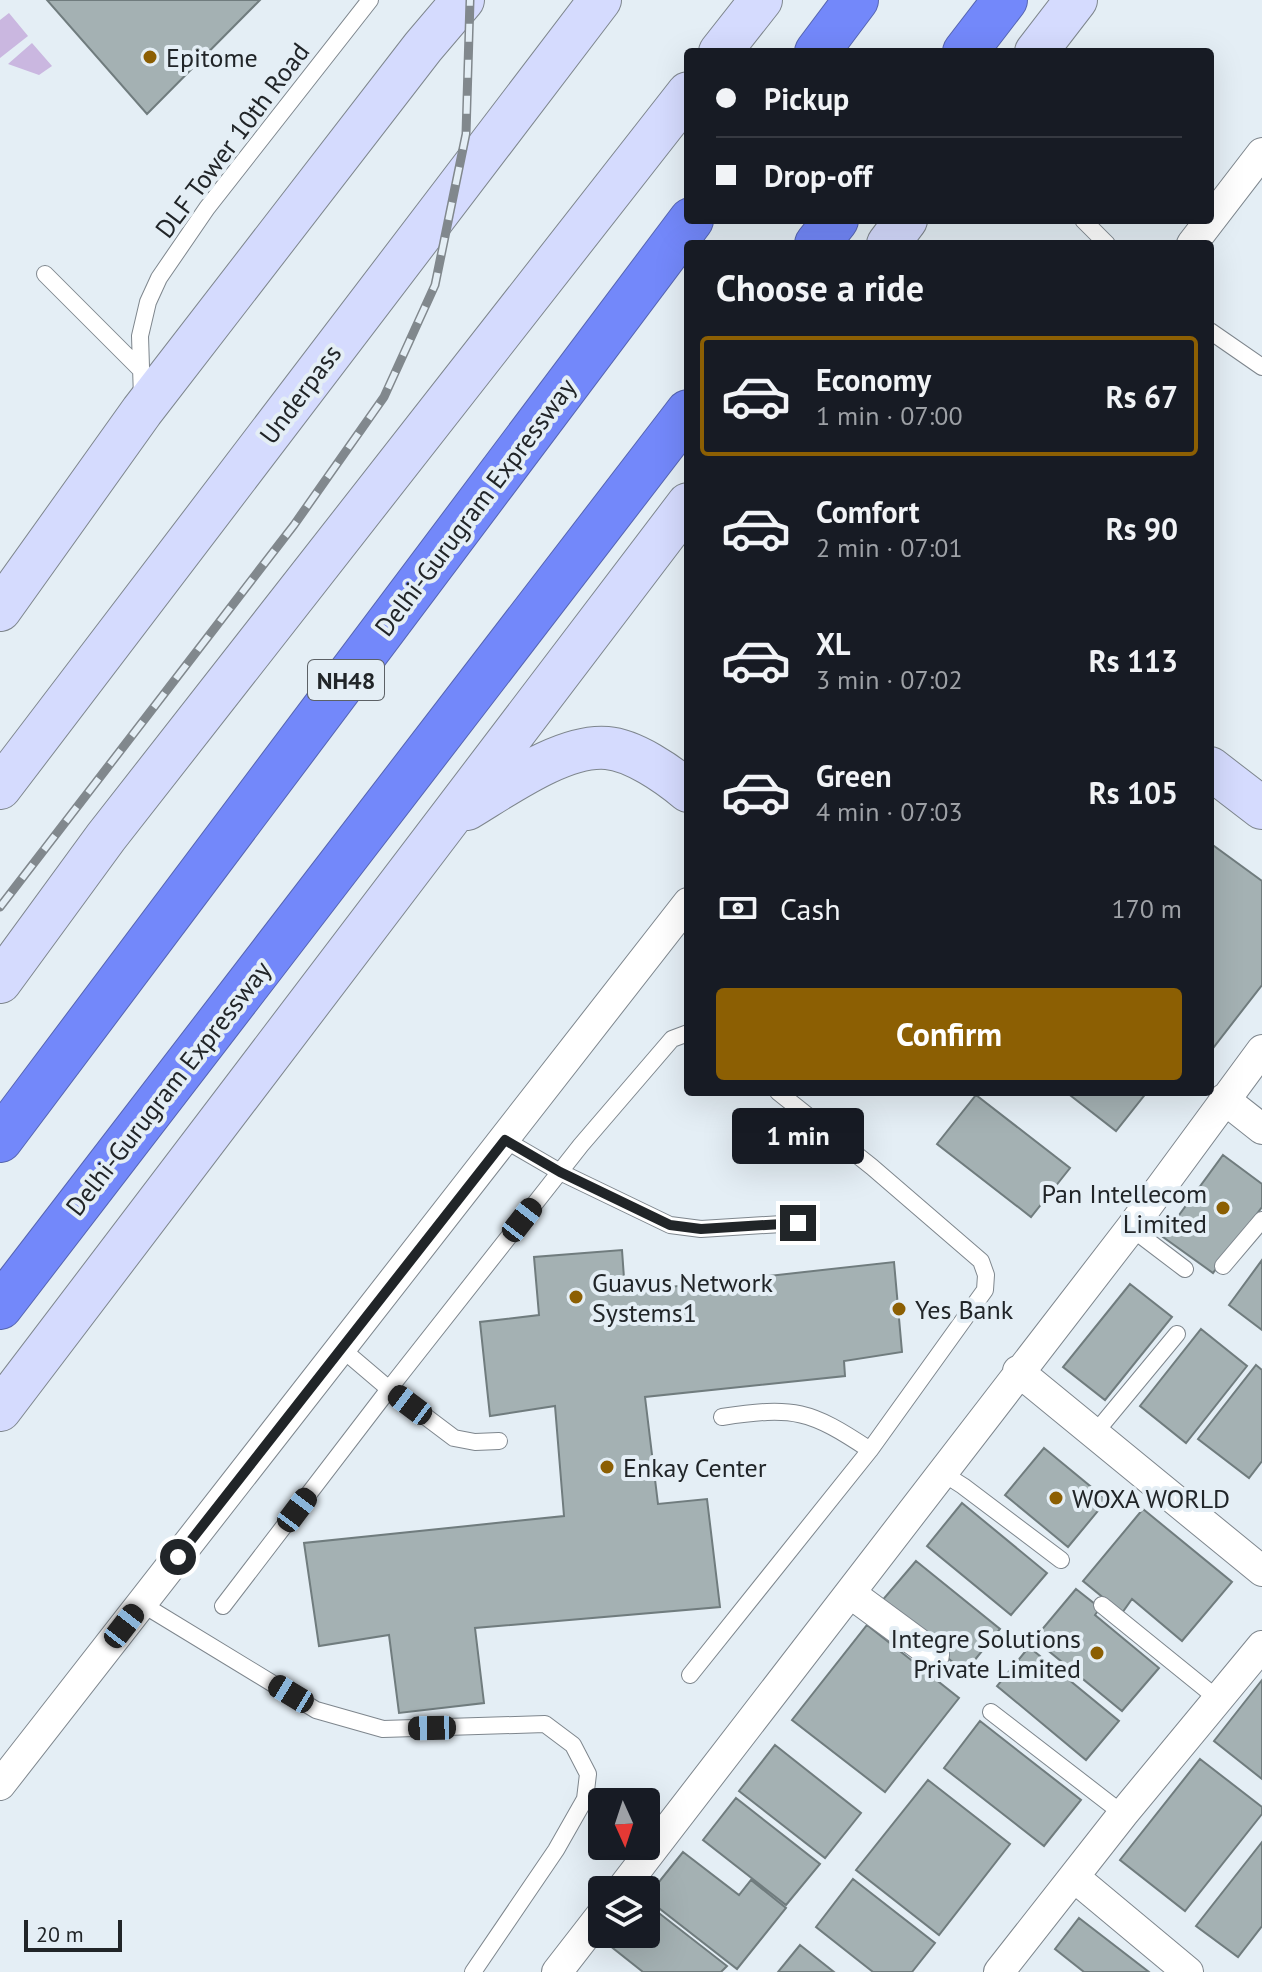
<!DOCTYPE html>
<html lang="en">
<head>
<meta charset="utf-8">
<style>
  body { margin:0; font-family:"PT Sans",sans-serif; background:#20242c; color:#f1f3f6; height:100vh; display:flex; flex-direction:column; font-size:30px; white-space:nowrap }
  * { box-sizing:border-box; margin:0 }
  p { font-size:26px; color:#9ea1a6 }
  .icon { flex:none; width:44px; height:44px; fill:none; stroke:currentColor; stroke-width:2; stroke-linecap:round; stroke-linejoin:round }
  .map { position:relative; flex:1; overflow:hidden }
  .drawer { position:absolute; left:684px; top:240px; width:530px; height:856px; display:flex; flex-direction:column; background:#171b24; border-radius:8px; box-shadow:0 8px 32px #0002 }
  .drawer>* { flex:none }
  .top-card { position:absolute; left:684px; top:48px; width:530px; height:176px; border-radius:8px; box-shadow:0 8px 32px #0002; display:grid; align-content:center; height:176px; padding:0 32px; background:#171b24 }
  .needle { width:52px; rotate:177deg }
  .controls { position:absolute; left:588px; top:1788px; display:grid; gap:16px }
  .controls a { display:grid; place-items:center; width:72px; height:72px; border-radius:8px; background:#171b24; box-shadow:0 8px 32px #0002; font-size:40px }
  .scale { position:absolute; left:24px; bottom:20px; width:98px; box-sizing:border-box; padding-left:8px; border:4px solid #212528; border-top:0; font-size:22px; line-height:28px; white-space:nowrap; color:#212528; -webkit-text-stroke:6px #e4eef5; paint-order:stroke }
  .end { position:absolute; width:36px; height:36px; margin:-18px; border:10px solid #212528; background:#fff; box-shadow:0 0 0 4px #fff }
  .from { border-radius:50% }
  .bubble { position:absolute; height:56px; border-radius:8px; background:#171b24; box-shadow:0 8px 32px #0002; font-size:26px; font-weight:800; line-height:56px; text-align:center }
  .car { position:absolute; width:24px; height:48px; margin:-24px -12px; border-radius:10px; box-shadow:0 0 6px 2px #0007; background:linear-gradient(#222 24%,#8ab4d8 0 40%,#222 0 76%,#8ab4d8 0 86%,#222 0) }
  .top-card b { display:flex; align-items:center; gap:28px; height:76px; font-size:30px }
  .top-card b+b { border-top:2px solid #363941 }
  .top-card i { width:20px; height:20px; background:#f1f3f6 }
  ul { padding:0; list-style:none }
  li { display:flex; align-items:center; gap:24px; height:120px; margin:0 16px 12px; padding:0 16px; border:4px solid transparent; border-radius:8px }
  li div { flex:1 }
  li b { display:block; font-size:30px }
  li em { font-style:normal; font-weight:800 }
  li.on { border-color:#8c5f03 }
  li>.icon { width:72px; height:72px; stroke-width:1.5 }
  h2 { padding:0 32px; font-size:36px; line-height:96px }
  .pay { display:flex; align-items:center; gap:20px; height:88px; padding:0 32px; font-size:30px }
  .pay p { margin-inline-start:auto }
  .button { display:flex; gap:16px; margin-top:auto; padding:16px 32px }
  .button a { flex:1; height:92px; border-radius:8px; background:#8c5f03; color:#fff; font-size:32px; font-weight:800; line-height:92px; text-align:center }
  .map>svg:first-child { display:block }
  .green { fill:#cab7e0 }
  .building { fill:#a4b1b3; stroke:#707c7e; stroke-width:2 }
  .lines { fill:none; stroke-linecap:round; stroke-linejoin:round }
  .lane-casing { stroke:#7e868d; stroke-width:18 }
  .street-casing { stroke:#7e868d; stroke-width:32 }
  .secondary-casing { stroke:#7e868d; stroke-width:44 }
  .highway-casing { stroke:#5665b0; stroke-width:46 }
  .lane { stroke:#fff; stroke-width:16 }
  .street { stroke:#fff; stroke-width:30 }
  .secondary { stroke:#d5dbfe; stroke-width:42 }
  .highway { stroke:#7388fa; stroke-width:44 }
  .rail-casing { stroke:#81888d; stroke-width:9 }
  .rail { stroke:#e4eef5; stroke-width:6; stroke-dasharray:18; stroke-linecap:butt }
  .route { stroke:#212528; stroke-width:10 }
  .poi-dot { fill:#8c5f03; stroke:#e4eef5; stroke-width:3 }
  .labels { text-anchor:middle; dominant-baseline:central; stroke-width:8; stroke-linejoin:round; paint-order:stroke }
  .shield { fill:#e4eef5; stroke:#5c6166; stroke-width:2 }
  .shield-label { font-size:24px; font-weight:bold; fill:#212528 }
  .poi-label { font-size:26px; fill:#212528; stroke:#e4eef5; text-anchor:start }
  .street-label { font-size:26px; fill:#212528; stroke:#e4eef5 }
</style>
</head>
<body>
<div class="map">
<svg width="1262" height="1972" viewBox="0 0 1262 1972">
  <rect width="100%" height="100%" fill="#e4eef5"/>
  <!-- green -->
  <path class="green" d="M9,13L28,36L0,58V20Z
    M32,43L52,66L39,75L8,64Z"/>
  <!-- building -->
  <path class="building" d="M47,0H260L147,114Z
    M1210,843L1262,881V985L1210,1052Z
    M1066,1092H1147L1116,1131Z
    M976,1095L1070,1168L1031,1217L937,1144Z
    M1223,1155L1262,1184V1207L1213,1273L1163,1237Z
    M622,1250L625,1292L894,1262L902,1352L844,1361L845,1376L645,1397L658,1504L707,1499L720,1607L475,1628L484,1703L399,1713L389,1635L319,1646L304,1543L564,1516L555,1406L490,1416L480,1322L539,1315L534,1257Z
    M1262,1260V1330L1229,1305Z
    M1130,1284L1172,1317L1105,1400L1063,1367Z
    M1201,1329L1247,1366L1186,1443L1140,1406Z
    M1256,1365L1262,1370V1461L1249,1478L1198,1439Z
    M1044,1448L1107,1500L1068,1547L1005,1495Z
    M962,1503L1047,1573L1011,1615L927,1546Z
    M1143,1509L1232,1582L1182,1641L1132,1599L1122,1613L1083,1581Z
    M916,1561L1000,1629L965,1672L880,1603Z
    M1076,1589L1100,1608L1095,1615L1159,1668L1122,1711L1034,1639Z
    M867,1625L959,1698L885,1792L792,1720Z
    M1029,1647L1119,1721L1086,1760L997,1686Z
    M1262,1680V1779L1214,1741Z
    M980,1721L1081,1800L1044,1846L944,1768Z
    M775,1745L861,1813L825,1858L739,1791Z
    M1200,1759L1262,1807V1814L1185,1911L1120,1860Z
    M928,1780L1010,1844L939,1935L856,1870Z
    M736,1798L820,1864L786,1905L703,1840Z
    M1262,1842V1926L1238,1957L1196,1926Z
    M683,1852L739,1895L751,1880L786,1908L737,1969L646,1898Z
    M853,1879L935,1943L912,1972H873L816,1927Z
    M646,1903L727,1966L721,1972H643L609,1945L617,1934H646Z
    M1079,1918L1149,1972H1084L1055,1949Z
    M800,1945L834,1972H778Z"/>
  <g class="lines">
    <defs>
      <path id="lane" d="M1083,220L1107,244
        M45,274L141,370
        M1210,331L1262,367
        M142,398L140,336L148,302L159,278L207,208L370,0
        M505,1140L560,1172L670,1225L701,1229L798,1223
        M1131,1228L1185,1269
        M1223,1266L1262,1220
        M342,1349L389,1389L581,1145L672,1039L688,1033
        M722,1417C794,1406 810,1410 870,1450
        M1095,1433L1177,1334
        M941,1472L963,1486L1061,1560
        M142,1604L316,1710L383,1729L545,1724L573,1745L588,1774L585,1799L556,1850L473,1972
        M1102,1605L1218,1699
        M223,1606L389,1389L454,1438L475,1442L499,1441
        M690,1675L870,1450L985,1290L986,1275L981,1261L872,1167L778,1092
        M991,1712L1123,1814"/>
      <path id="street" d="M1192,244L1262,153
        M1224,1099L1262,1129
        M1018,1371L1262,1571
        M850,1593L934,1655
        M0,1785L688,903
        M1074,1877L1188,1972
        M621,1890L1131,1228L1262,1050
        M557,1972L602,1914
        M999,1972L1123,1814L1262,1646"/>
      <path id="secondary" d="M720,52L761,0
        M1036,52L1076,0
        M888,244L906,220
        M0,610L142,411L423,47L463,0
        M1210,768L1262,808
        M0,788L600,0
        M467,809C504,787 563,744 607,748C633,750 668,774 688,791
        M0,982L106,837L688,93
        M0,1410L688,504"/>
      <path id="highway" d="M817,52L856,0
        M965,52L1005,0
        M817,244L836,220
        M0,1140L691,220
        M0,1307L688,412"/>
    </defs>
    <!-- lane casing -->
    <use href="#lane" class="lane-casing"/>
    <!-- street casing -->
    <use href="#street" class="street-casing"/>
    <!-- secondary casing -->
    <use href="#secondary" class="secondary-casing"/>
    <!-- highway casing -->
    <use href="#highway" class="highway-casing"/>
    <!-- lane -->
    <use href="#lane" class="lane"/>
    <!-- street -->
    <use href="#street" class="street"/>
    <!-- secondary -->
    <use href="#secondary" class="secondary"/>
    <!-- highway -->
    <use href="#highway" class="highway"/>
    <defs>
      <path id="rail" d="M0,907L294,525L384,397L435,285L466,134L470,0"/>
    </defs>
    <!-- rail casing -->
    <use href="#rail" class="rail-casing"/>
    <!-- rail -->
    <use href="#rail" class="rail"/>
  </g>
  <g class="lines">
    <!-- route -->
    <path class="route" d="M178,1557L505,1140L560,1172L670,1225L701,1229L798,1223"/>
  </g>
  <!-- markers -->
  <g class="poi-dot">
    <circle cx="150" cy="57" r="8"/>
    <circle cx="1223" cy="1208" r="8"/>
    <circle cx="576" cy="1297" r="8"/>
    <circle cx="899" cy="1309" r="8"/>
    <circle cx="607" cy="1467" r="8"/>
    <circle cx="1056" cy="1498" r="8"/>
    <circle cx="1097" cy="1653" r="8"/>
  </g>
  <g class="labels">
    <!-- shield labels -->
    <rect class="shield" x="308" y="660" width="76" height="40" rx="6"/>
    <g class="shield-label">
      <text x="346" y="680">NH48</text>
    </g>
    <!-- poi labels -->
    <g class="poi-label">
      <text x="166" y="57">Epitome</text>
      <text x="1207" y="1193" text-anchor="end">Pan Intellecom<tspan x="1207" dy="30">Limited</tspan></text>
      <text x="592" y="1282">Guavus Network<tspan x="592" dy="30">Systems1</tspan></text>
      <text x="915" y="1309">Yes Bank</text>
      <text x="623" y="1467">Enkay Center</text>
      <text x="1072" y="1498">WOXA WORLD</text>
      <text x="1081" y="1638" text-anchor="end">Integre Solutions<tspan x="1081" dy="30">Private Limited</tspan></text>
    </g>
    <!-- street labels -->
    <g class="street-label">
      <text transform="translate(232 140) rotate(-53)">DLF Tower 10th Road</text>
      <text transform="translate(300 394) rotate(-53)">Underpass</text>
      <text transform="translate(475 507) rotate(-53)">Delhi-Gurugram Expressway</text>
      <text transform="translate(168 1088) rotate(-52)">Delhi-Gurugram Expressway</text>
    </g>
  </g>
</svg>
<div class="controls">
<a><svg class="needle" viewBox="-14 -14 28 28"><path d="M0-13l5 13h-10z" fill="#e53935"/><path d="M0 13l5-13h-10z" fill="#9ea1a6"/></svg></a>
<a><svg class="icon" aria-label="layers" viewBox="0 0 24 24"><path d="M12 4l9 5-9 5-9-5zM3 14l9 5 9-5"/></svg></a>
</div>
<div class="scale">20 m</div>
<i class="end from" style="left:178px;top:1557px"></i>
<i class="end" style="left:798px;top:1223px"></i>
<div class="bubble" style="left:732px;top:1108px;width:132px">1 min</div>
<i class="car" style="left:522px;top:1220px;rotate:38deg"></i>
<i class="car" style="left:410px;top:1405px;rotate:307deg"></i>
<i class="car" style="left:297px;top:1510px;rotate:37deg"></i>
<i class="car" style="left:124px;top:1626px;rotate:38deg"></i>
<i class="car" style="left:291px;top:1694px;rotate:301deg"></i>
<i class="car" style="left:432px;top:1728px;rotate:269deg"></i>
<div class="top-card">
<b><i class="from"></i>Pickup</b>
<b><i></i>Drop-off</b>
</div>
<section class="drawer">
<h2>Choose a ride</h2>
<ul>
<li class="on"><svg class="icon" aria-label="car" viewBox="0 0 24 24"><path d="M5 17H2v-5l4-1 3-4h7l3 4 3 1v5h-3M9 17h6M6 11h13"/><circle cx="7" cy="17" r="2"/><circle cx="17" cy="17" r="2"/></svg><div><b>Economy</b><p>1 min · 07:00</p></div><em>Rs 67</em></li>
<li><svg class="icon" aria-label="car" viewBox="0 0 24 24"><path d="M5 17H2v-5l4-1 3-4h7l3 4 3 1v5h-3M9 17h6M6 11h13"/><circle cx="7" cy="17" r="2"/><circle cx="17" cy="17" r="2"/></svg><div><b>Comfort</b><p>2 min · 07:01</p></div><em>Rs 90</em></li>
<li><svg class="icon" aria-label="car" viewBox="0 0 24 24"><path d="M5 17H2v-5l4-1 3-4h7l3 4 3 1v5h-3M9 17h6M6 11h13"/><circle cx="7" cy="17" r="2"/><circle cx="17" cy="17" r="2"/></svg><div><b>XL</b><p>3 min · 07:02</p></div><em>Rs 113</em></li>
<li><svg class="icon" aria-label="car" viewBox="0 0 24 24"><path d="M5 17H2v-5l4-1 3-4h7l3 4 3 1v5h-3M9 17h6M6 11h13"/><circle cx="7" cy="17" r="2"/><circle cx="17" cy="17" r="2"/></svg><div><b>Green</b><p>4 min · 07:03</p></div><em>Rs 105</em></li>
</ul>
<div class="pay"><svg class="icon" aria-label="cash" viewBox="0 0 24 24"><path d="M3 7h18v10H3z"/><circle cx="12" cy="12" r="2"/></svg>Cash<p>170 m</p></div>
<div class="button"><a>Confirm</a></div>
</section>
</div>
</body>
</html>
